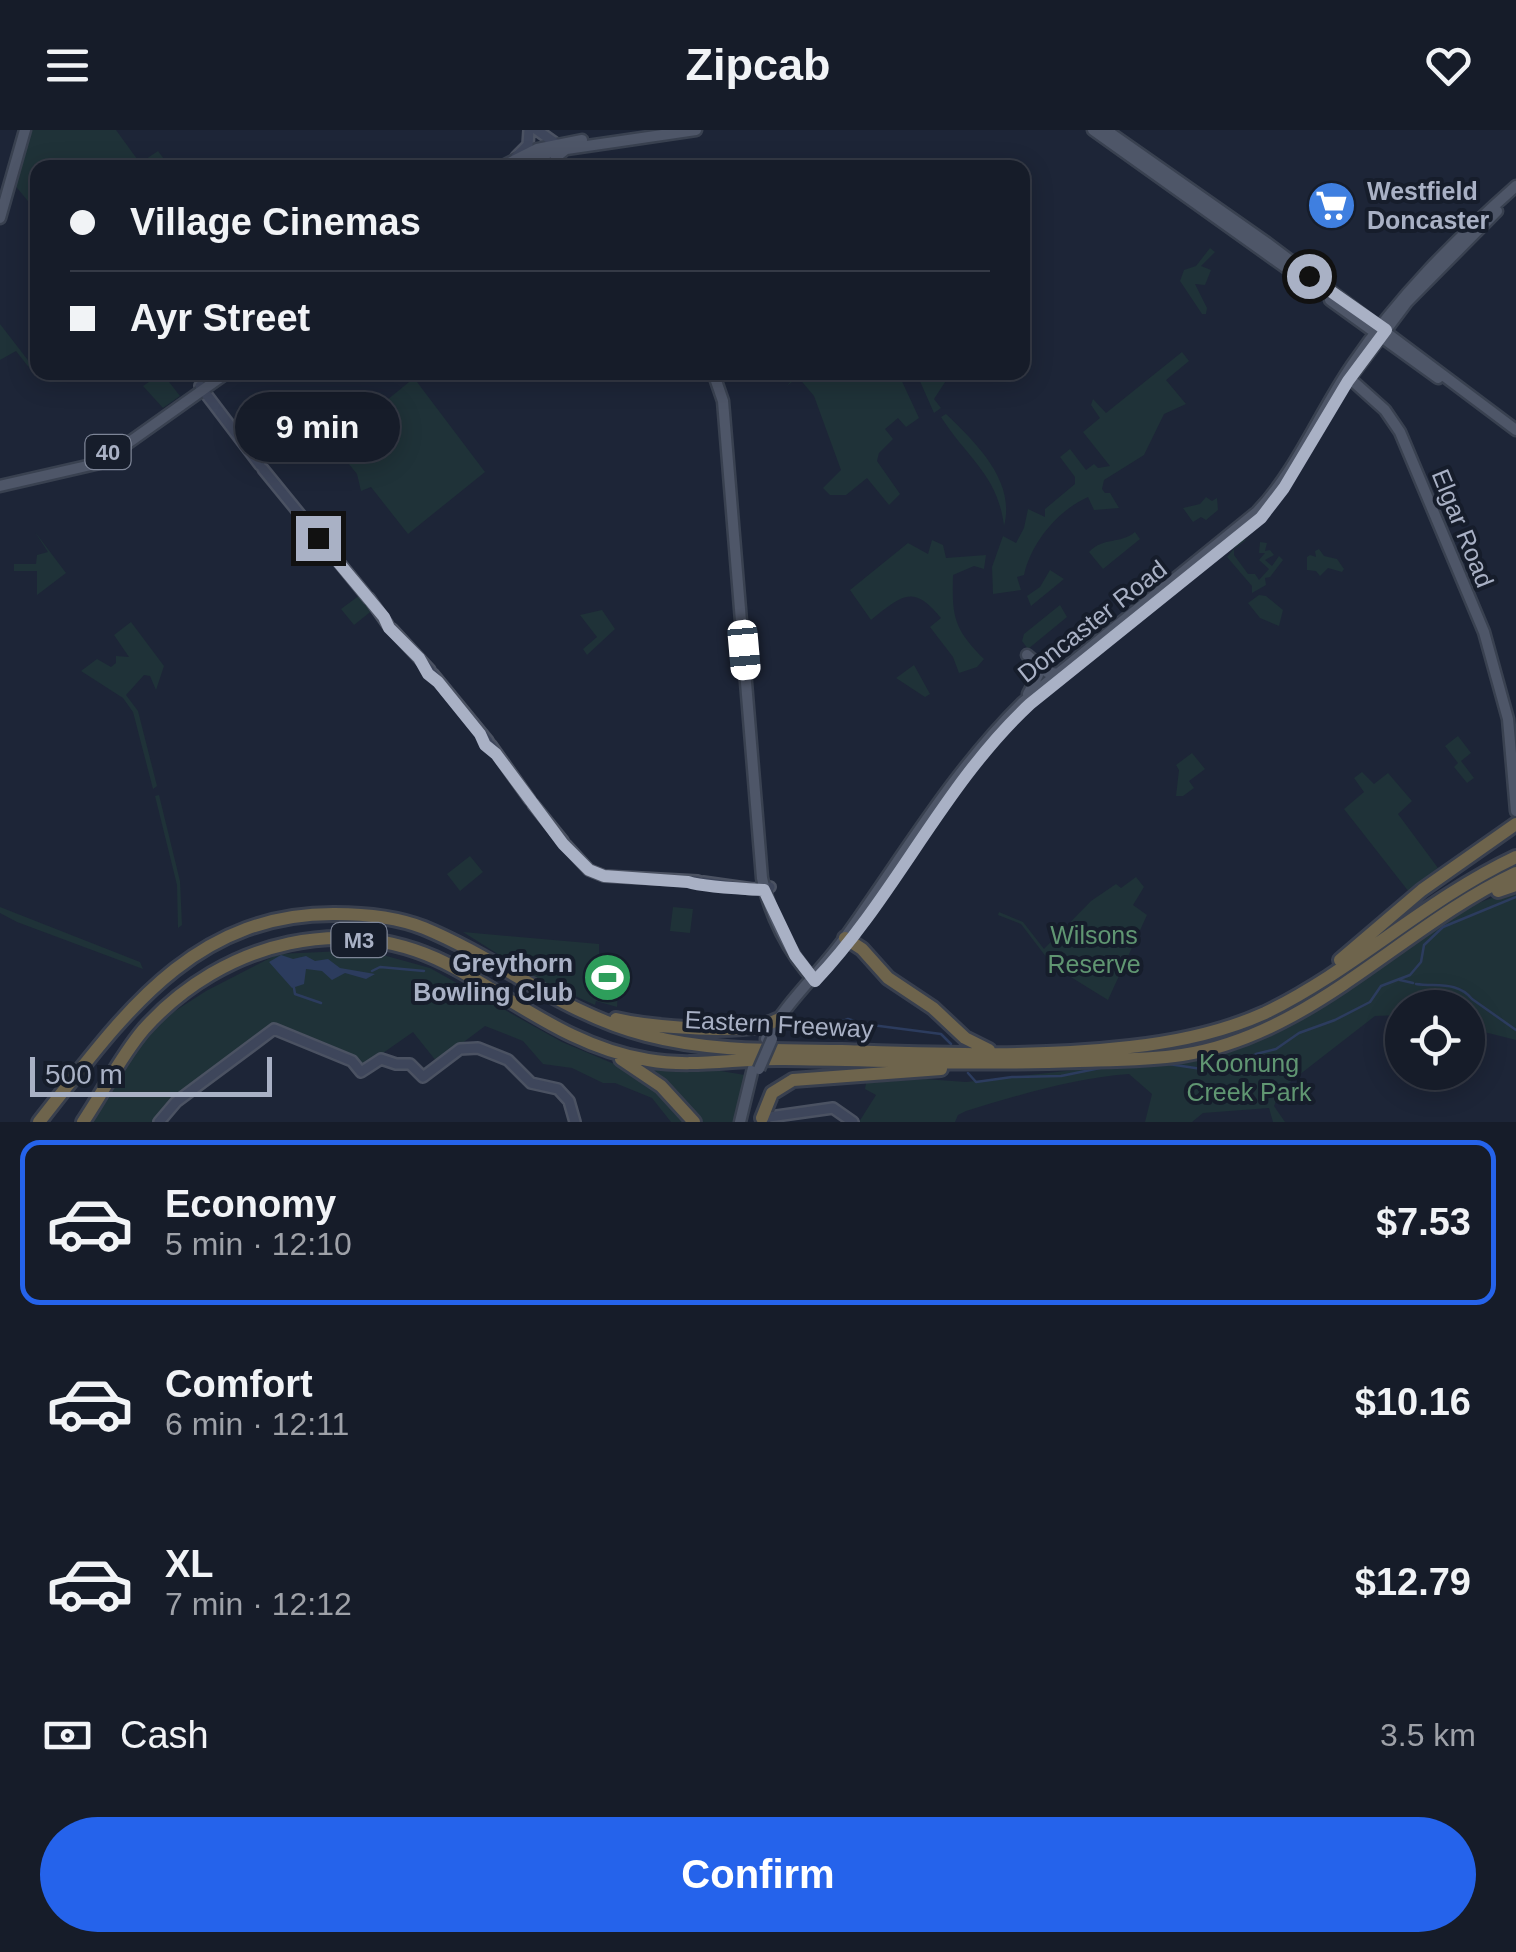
<!DOCTYPE html>
<html lang="en">
<head>
<meta charset="utf-8">
<style>
  body { margin:0; font-family:Arial,sans-serif; background:#1f2531; color:#f1f3f6; height:100vh; display:flex; flex-direction:column; font-size:38px; white-space:nowrap }
  * { box-sizing:border-box; margin:0 }
  p { font-size:32px; color:#9ea1a8 }
  .icon { flex:none; width:55px; height:55px; fill:none; stroke:currentColor; stroke-width:2; stroke-linecap:round; stroke-linejoin:round }
  .map { position:relative; height:992px; overflow:hidden }
  .side { display:flex; flex-direction:column; background:#161c29; flex:1 }
  .side>* { flex:none }
  .guide { position:absolute; left:30px; top:30px; width:1000px; height:220px; border-radius:20px; box-shadow:0 5px 25px #0003,0 0 0 2px #353a46; display:grid; align-content:center; height:220px; padding:0 40px; background:#161c29 }
  .controls { position:absolute; left:1385px; top:860px; display:grid; gap:20px }
  .controls a { display:grid; place-items:center; width:100px; height:100px; border-radius:50%; background:#161c29; box-shadow:0 5px 25px #0003,0 0 0 2px #353a46; font-size:50px }
  .scale { position:absolute; left:30px; bottom:25px; width:242px; box-sizing:border-box; padding-left:10px; border:5px solid #a9b1c5; border-top:0; font-size:28px; line-height:35px; white-space:nowrap; color:#a9b1c5; -webkit-text-stroke:8px #161d2b; paint-order:stroke }
  .end { position:absolute; width:45px; height:45px; margin:-22px; border:12px solid #a9b1c5; background:#111; box-shadow:0 0 0 5px #111 }
  .from { border-radius:50% }
  .bubble { position:absolute; height:70px; border-radius:35px; background:#161c29; box-shadow:0 5px 25px #0003,0 0 0 2px #353a46; font-size:32px; font-weight:600; line-height:70px; text-align:center }
  .car { position:absolute; width:30px; height:60px; margin:-30px -15px; border-radius:12px; box-shadow:0 0 8px 2px #0007; background:linear-gradient(#fff 24%,#345 0 40%,#fff 0 76%,#345 0 86%,#fff 0) }
  .guide b { display:flex; align-items:center; gap:35px; height:95px; font-size:38px }
  .guide b+b { border-top:2px solid #353a46 }
  .guide i { width:25px; height:25px; background:#f1f3f6 }
  ul { padding:18px 0 0; list-style:none }
  li { display:flex; align-items:center; gap:30px; height:165px; margin:0 20px 15px; padding:0 20px; border:5px solid transparent; border-radius:20px }
  li div { flex:1 }
  li b { display:block; font-size:38px }
  li em { font-style:normal; font-weight:600 }
  li.current { border-color:#2563eb }
  li>.icon { width:90px; height:90px; stroke-width:1.5 }
  .pay { display:flex; align-items:center; gap:25px; height:110px; padding:0 40px; font-size:38px }
  .pay p { margin-inline-start:auto }
  .cta { display:flex; gap:20px; margin-top:auto; padding:20px 40px }
  .cta a { flex:1; height:115px; border-radius:60px; background:#2563eb; color:#fff; font-size:40px; font-weight:600; line-height:115px; text-align:center }
  header { display:flex; justify-content:space-between; align-items:center; height:130px; padding:0 40px; background:#161c29; font-size:45px; font-weight:600 }
  .map>svg:first-child { display:block }
  .green { fill:#1f3238 }
  .water { fill:#2c3c5e }
  .lines { fill:none; stroke-linecap:round; stroke-linejoin:round }
  .stream { stroke:#2c3c5e; stroke-width:2.5 }
  .secondary-casing { stroke:#4b5262; stroke-width:14 }
  .primary-casing { stroke:#394150; stroke-width:15 }
  .highway-casing { stroke:#383f4e; stroke-width:18 }
  .secondary { stroke:#3e465b; stroke-width:9 }
  .primary { stroke:#4e5668; stroke-width:10 }
  .highway { stroke:#6e644c; stroke-width:12 }
  .primary-bridge-casing { stroke:#394150; stroke-width:15; stroke-linecap:butt }
  .primary-bridge { stroke:#4e5668; stroke-width:10 }
  .route { stroke:#a9b1c5; stroke-width:12 }
  .labels { text-anchor:middle; dominant-baseline:central; stroke-width:8; stroke-linejoin:round; paint-order:stroke }
  .shield { fill:#161d2b; stroke:#7d8597; stroke-width:2.5 }
  .shield-label { font-size:22px; font-weight:bold; fill:#a9b1c5 }
  .poi-label { font-size:25px; font-weight:bold; fill:#a9b1c5; stroke:#161d2b; text-anchor:start }
  .street-label { font-size:25px; fill:#a9b1c5; stroke:#161d2b }
  .park-label { font-size:25px; fill:#609672; stroke:#161d2b }
</style>
</head>
<body>
<header><svg class="icon" aria-label="menu" viewBox="0 0 24 24"><path d="M4 6h16M4 12h16M4 18h16"/></svg>Zipcab<svg class="icon" aria-label="heart" viewBox="0 0 24 24"><path d="M12 20l-8-8c-3-5 5-10 8-4 3-6 11-1 8 4z"/></svg></header>
<div class="map">
<svg width="1516" height="992" viewBox="0 0 1516 992">
  <rect width="100%" height="100%" fill="#1d2537"/>
  <!-- green -->
  <path class="green" d="M28,0H116L140,33L158,21L170,37L38,38L37,82L13,53Z
    M1210,118L1215,122L1201,136L1211,140L1205,155L1195,154L1207,178L1206,184H1202L1180,151L1184,140L1196,136Z
    M0,194L34,238L35,240H31L16,221L0,230Z
    M1182,222L1189,231L1166,250L1186,274L1164,284L1144,325L1104,350L1102,359L1105,363H1110L1119,378L1094,380L1088,367C1058,380 1031,413 1024,445L1017,447L1021,460L993,464L992,437L1003,406L1016,413L1024,398L1028,379L1045,387V379L1075,354V347L1060,327L1070,319L1086,340L1094,334L1098,338L1110,336L1083,302L1100,288L1091,275L1093,269L1106,283Z
    M162,243L180,266L163,278L143,256Z
    M797,243H951L934,269L941,278L934,283L919,249L914,250L911,245H899L919,288L906,297L898,288L885,299L893,309L879,323L877,331L900,364L889,375L867,348L846,365H830L823,358L841,340L814,266L798,247L787,256Z
    M414,248L485,342L408,404L371,357L361,361L357,344L333,314Z
    M946,284C976,313 1016,351 1004,396C998,345 967,328 941,287Z
    M1206,367L1212,371L1217,368L1218,380L1206,390L1201,387L1193,392L1183,378L1200,374Z
    M35,402L66,443L37,465V441H14V434H36L37,425L48,422Z
    M1135,402L1140,409L1103,439L1089,422C1105,406 1119,415 1135,402Z
    M1242,409L1246,410L1234,419V425L1248,444H1255L1259,450L1269,439L1259,430L1265,423H1259L1260,412L1267,413L1265,421L1270,420L1274,425L1265,430L1272,436L1279,426L1283,430L1270,447L1265,448L1266,455L1252,463V456L1227,427Z
    M932,410L943,415L946,428L986,425L984,439L974,436L953,445C952,486 953,498 984,529L977,537L959,543L953,527L930,497L941,488C913,453 901,466 871,490L850,460L908,413L928,424Z
    M1319,419L1324,426L1337,429L1344,439L1342,442L1328,438L1320,446L1316,441L1307,440V427L1310,425L1316,427L1315,421Z
    M1050,440L1064,449L1031,476L1027,466L1040,457Z
    M360,465L374,479L354,495L341,479Z
    M1259,465L1266,466L1283,480L1279,496L1260,488L1248,473Z
    M1060,475L1067,487L1028,519L1022,511L1024,504Z
    M602,480L615,499L587,525L583,519L597,507L580,485Z
    M131,492L164,536L156,560L150,546L144,545L126,565L138,581L157,656L153,659L133,582L123,568L81,541L97,529L111,537L116,533V526L129,527L114,505Z
    M914,535L930,564L925,567L896,548Z
    M1458,606L1471,623L1461,631L1474,648L1467,653L1454,637L1458,633L1445,616Z
    M1192,623L1205,639L1189,651L1194,658L1183,666H1176L1179,640L1176,635Z
    M1362,642L1374,654L1388,643L1412,671L1398,684L1438,738L1409,762L1344,679L1364,662L1354,648Z
    M159,665L180,751L182,795L178,798L177,755L155,666Z
    M470,726L483,742L460,761L447,744Z
    M1136,747L1144,757L1133,775L1147,785L1108,870L1053,836L1021,794L998,785L999,782L1023,792L1044,819L1091,771L1116,754L1121,758Z
    M1516,759V910L1468,898V878H1402V885L1375,886L1281,959L1274,976L1285,992H1273L1269,978L1203,983L1192,992H1145L1152,964L1129,944C1073,948 1019,965 966,981L958,985L955,992H859L876,965L865,959L866,953L925,949L966,952L1220,924L1291,889L1432,797L1473,775Z
    M0,777L140,832L143,839L17,792L0,783Z
    M673,777L693,779L690,803L670,801Z
    M463,802L599,814V829L620,831L617,877L596,871L595,875L537,849Z
    M365,820L430,838L562,912L631,941L666,932L745,945L736,992H671L652,968L615,953H603L572,938L543,934L523,911L485,896L437,932L413,902L363,937L358,932L279,898L156,992H88L133,923L164,888L206,861L278,824Z"/>
  <!-- water -->
  <path class="water" d="M281,825L293,829L306,826L315,831L328,829L340,838L375,844L366,849L345,843L332,850L322,841L306,839L304,854L292,858L269,832Z"/>
  <g class="lines">
    <!-- stream -->
    <path class="stream" d="M372,841L380,837L424,841
      M1400,850L1413,853
      M1416,854C1437,857 1457,851 1472,869L1516,900
      M294,858L295,864L321,873
      M830,896L848,889L864,894L941,904L951,914
      M1162,933L1215,941L1232,933L1244,932L1256,924L1276,919L1299,903L1335,890L1370,872L1381,856L1410,845L1421,832L1424,815L1443,797L1516,767
      M968,943L976,952L1012,947L1061,946L1105,937"/>
    <defs>
      <path id="secondary" d="M537,0L555,13
        M516,27L528,15L529,0
        M200,256L260,335
        M263,339L369,469
        M369,468L388,495
        M392,499L430,540
        M433,544L488,611
        M491,615L530,670
        M533,674L563,711
        M566,715L589,740L604,746L698,751
        M703,752L753,759L770,757
        M762,988L833,978L853,992
        M159,992L176,972L274,899L352,931L361,942L381,929L396,934H410L423,947L460,919L478,918L508,930L531,953L558,959L569,971L575,992"/>
      <path id="primary" d="M1093,0L1313,157
        M1106,0L1267,113L1516,300
        M537,20L547,38
        M499,38L537,19L582,10
        M513,38L553,21L696,0
        M555,38L556,27L566,19
        M0,88L25,0
        M1330,170L1438,248
        M713,242L723,271L762,748C769,784 789,824 814,850
        M1346,245L1385,280L1400,302L1484,502L1508,589L1516,681
        M1350,248L1407,172L1497,81
        M0,356L100,333L228,242
        M1027,525L1047,542L1057,544
        M1028,564L1038,545
        M766,909C789,868 820,843 846,806C902,728 953,641 1022,573L1257,382C1297,340 1319,283 1352,235C1399,166 1454,111 1516,56
        M740,992L753,938"/>
      <path id="highway" d="M1498,761L1516,755
        M845,808L862,819L888,848L933,878L965,908L989,920
        M1340,830L1422,760L1516,694
        M616,889C650,897 748,906 777,890
        M621,929L661,956L694,992
        M762,988L772,963L793,950L941,939
        M39,992C120,890 190,783 335,784C366,784 396,787 424,798C501,830 564,884 646,905C710,922 776,920 842,921C938,924 1034,928 1130,917C1175,912 1223,902 1265,883C1354,840 1425,770 1516,727
        M83,992C104,961 120,927 144,899C223,811 349,779 455,838C519,873 574,918 648,930C692,938 739,928 784,929C882,930 980,935 1079,931C1113,930 1148,930 1182,925C1312,905 1401,797 1516,743"/>
    </defs>
    <!-- secondary casing -->
    <use href="#secondary" class="secondary-casing"/>
    <!-- primary casing -->
    <use href="#primary" class="primary-casing"/>
    <!-- highway casing -->
    <use href="#highway" class="highway-casing"/>
    <!-- secondary -->
    <use href="#secondary" class="secondary"/>
    <!-- primary -->
    <use href="#primary" class="primary"/>
    <!-- highway -->
    <use href="#highway" class="highway"/>
    <defs>
      <path id="primary-bridge" d="M759,939L772,909"/>
    </defs>
    <!-- primary-bridge casing -->
    <use href="#primary-bridge" class="primary-bridge-casing"/>
    <!-- primary-bridge -->
    <use href="#primary-bridge" class="primary-bridge"/>
  </g>
  <g class="lines">
    <!-- route -->
    <path class="route" d="M318,408L384,487L389,498L419,528L428,544L438,552L480,604L485,615L496,624L563,714L589,740L604,746L688,752C703,757 744,759 764,760L795,825L815,851C896,766 943,655 1030,574L1261,388L1284,358L1348,251L1386,200L1309,146"/>
  </g>
  <!-- icons -->
  <defs>
    <symbol id="supermarket-disc" viewBox="-11 -11 22 22"><circle r="9.5" fill="#3f7fe0" stroke="#161d2b"/><path d="M-6-5.5h2.5l.6 2H6L4.5 2H-2.5L-4.4-4H-6ZM-1.5 3.2a1.3 1.3 0 1 0 .1 0ZM3 3.2a1.3 1.3 0 1 0 .1 0Z" fill="#fff"/></symbol>
    <symbol id="stadium-disc" viewBox="-11 -11 22 22"><circle r="9.5" fill="#2e9e5b" stroke="#161d2b"/><path d="M0-5a6.5 5 0 1 0 0 10a6.5 5 0 1 0 0-10ZM-3.5-1.8h7v3.6h-7Z" fill="#fff"/></symbol>
  </defs>
  <g fill-rule="evenodd">
    <use href="#supermarket-disc" x="1304" y="48" width="55" height="55"/>
    <use href="#stadium-disc" x="580" y="820" width="55" height="55"/>
  </g>
  <g class="labels">
    <!-- shield labels -->
    <g class="shield">
      <rect x="85.5" y="305" width="45" height="34" rx="8"/>
      <rect x="331.5" y="793" width="55" height="34" rx="8"/>
    </g>
    <g class="shield-label">
      <text x="108" y="322">40</text>
      <text x="359" y="810">M3</text>
    </g>
    <!-- poi labels -->
    <g class="poi-label">
      <text x="1367" y="61">Westfield<tspan x="1367" dy="29">Doncaster</tspan></text>
      <text x="573" y="833" text-anchor="end">Greythorn<tspan x="573" dy="29">Bowling Club</tspan></text>
    </g>
    <!-- street labels -->
    <g class="street-label">
      <text transform="translate(1463 398) rotate(68)">Elgar Road</text>
      <text transform="translate(1092 491) rotate(-38)">Doncaster Road</text>
      <text transform="translate(779 894) rotate(3)">Eastern Freeway</text>
    </g>
    <!-- park labels -->
    <g class="park-label">
      <text x="1094" y="805">Wilsons<tspan x="1094" dy="29">Reserve</tspan></text>
      <text x="1249" y="933">Koonung<tspan x="1249" dy="29">Creek Park</tspan></text>
    </g>
  </g>
</svg>
<div class="controls">
<a><svg class="icon" aria-label="locate" viewBox="0 0 24 24"><circle cx="12" cy="12" r="6"/><path d="M12 2v4M12 18v4M2 12h4M18 12h4"/></svg></a>
</div>
<div class="scale">500 m</div>
<i class="end from" style="left:1309px;top:146px"></i>
<i class="end" style="left:318px;top:408px"></i>
<div class="bubble" style="left:235px;top:262px;width:165px">9 min</div>
<i class="car" style="left:744px;top:520px;rotate:175deg"></i>
<div class="guide">
<b><i class="from"></i>Village Cinemas</b>
<b><i></i>Ayr Street</b>
</div>
</div>
<section class="side">
<ul>
<li class="current"><svg class="icon" aria-label="car" viewBox="0 0 24 24"><path d="M5 17H2v-5l4-1 3-4h7l3 4 3 1v5h-3M9 17h6M6 11h13"/><circle cx="7" cy="17" r="2"/><circle cx="17" cy="17" r="2"/></svg><div><b>Economy</b><p>5 min · 12:10</p></div><em>$7.53</em></li>
<li><svg class="icon" aria-label="car" viewBox="0 0 24 24"><path d="M5 17H2v-5l4-1 3-4h7l3 4 3 1v5h-3M9 17h6M6 11h13"/><circle cx="7" cy="17" r="2"/><circle cx="17" cy="17" r="2"/></svg><div><b>Comfort</b><p>6 min · 12:11</p></div><em>$10.16</em></li>
<li><svg class="icon" aria-label="car" viewBox="0 0 24 24"><path d="M5 17H2v-5l4-1 3-4h7l3 4 3 1v5h-3M9 17h6M6 11h13"/><circle cx="7" cy="17" r="2"/><circle cx="17" cy="17" r="2"/></svg><div><b>XL</b><p>7 min · 12:12</p></div><em>$12.79</em></li>
</ul>
<div class="pay"><svg class="icon" aria-label="cash" viewBox="0 0 24 24"><path d="M3 7h18v10H3z"/><circle cx="12" cy="12" r="2"/></svg>Cash<p>3.5 km</p></div>
<div class="cta"><a>Confirm</a></div>
</section>
</body>
</html>
